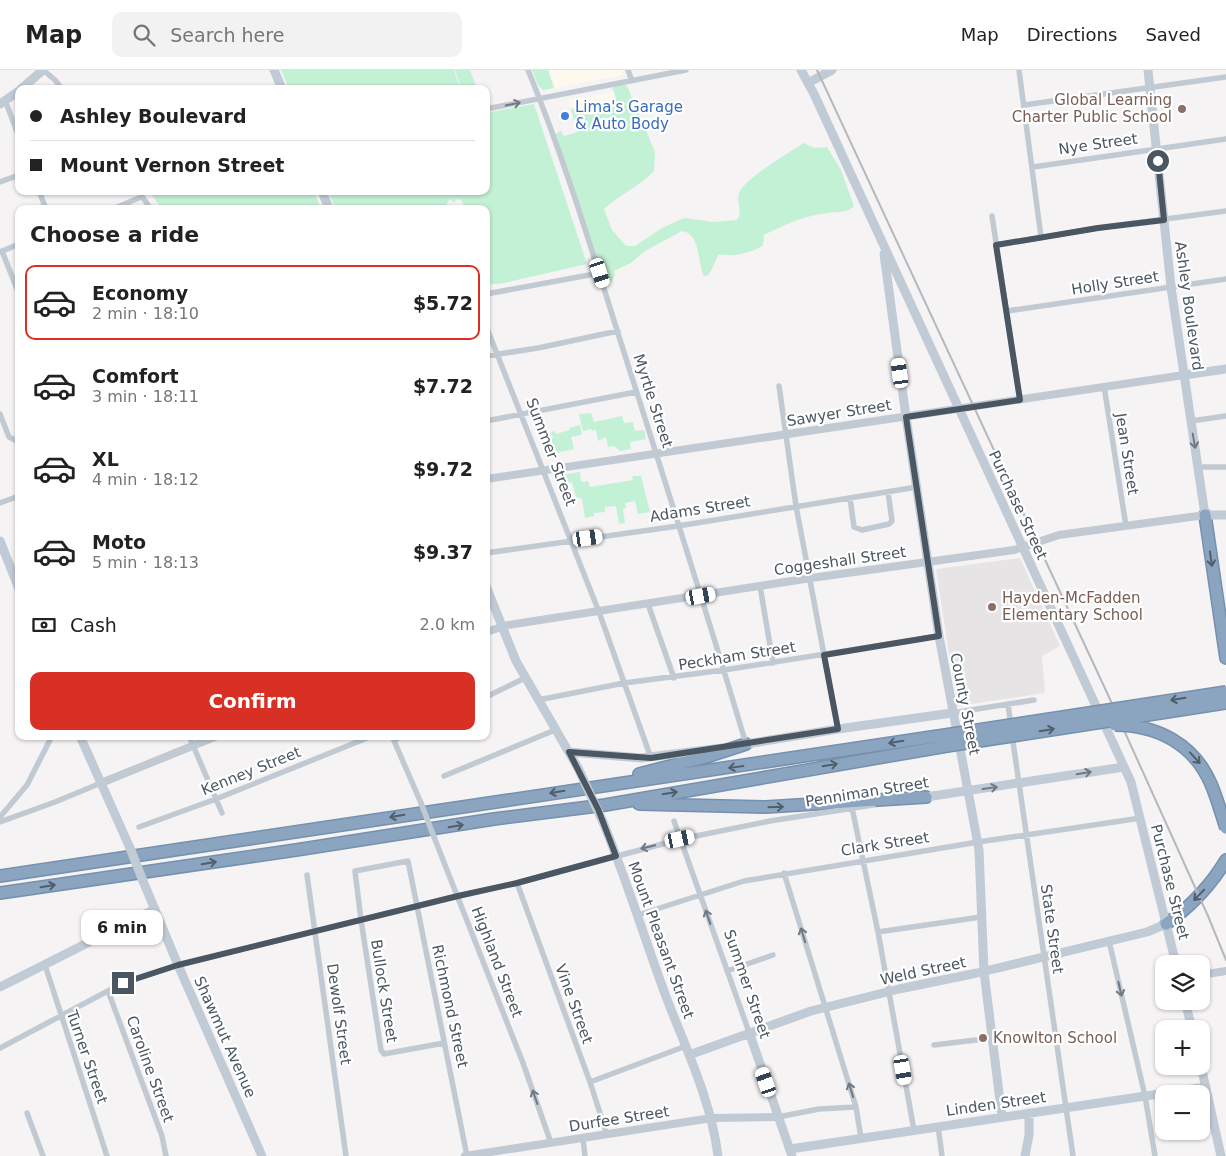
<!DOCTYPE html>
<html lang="en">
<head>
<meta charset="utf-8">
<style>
  body { margin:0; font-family:"DejaVu Sans",sans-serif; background:#f2f2f2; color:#222; height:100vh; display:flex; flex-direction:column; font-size:19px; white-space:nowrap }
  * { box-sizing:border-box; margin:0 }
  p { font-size:16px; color:#767676 }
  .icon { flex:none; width:28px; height:28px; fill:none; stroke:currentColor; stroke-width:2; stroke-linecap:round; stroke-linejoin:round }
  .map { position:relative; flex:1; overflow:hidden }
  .sheet { position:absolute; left:15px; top:135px; width:475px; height:535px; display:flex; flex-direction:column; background:#fff; border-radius:10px; box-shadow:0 1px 4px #0004 }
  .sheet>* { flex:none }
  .hud { position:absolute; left:15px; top:15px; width:475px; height:110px; border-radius:10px; box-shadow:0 1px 4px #0004; display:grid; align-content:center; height:110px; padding:0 15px; background:#fff }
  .buttons { position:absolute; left:1155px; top:885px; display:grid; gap:10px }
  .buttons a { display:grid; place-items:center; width:55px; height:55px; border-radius:10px; background:#fff; box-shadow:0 1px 4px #0004; font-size:25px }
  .end { position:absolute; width:22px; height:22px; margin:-11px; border:6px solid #4a5661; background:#fff; box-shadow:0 0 0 2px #fff }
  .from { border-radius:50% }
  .bubble { position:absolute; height:35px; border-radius:10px; background:#fff; box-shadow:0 1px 4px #0004; font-size:16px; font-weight:700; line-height:35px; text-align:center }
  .car { position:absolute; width:15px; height:30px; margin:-15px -8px; border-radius:6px; box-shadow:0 0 4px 1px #0007; background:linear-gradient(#fff 24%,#345 0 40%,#fff 0 76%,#345 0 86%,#fff 0) }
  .hud b { display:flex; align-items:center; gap:18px; height:48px; font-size:19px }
  .hud b+b { border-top:1px solid #e0e0e0 }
  .hud i { width:12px; height:12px; background:#222 }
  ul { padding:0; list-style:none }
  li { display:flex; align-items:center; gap:15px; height:75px; margin:0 10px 8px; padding:0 5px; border:2px solid transparent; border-radius:10px }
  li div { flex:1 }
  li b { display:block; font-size:19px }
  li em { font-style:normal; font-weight:700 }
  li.on { border-color:#d93025 }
  li>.icon { width:45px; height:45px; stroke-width:1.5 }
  h2 { padding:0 15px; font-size:22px; line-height:60px }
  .pay { display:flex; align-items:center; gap:12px; height:55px; padding:0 15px; font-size:19px }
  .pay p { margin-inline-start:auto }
  .action { display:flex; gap:10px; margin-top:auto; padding:10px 15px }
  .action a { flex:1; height:58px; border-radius:10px; background:#d93025; color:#fff; font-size:20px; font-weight:700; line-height:58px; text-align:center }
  header { display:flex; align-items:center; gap:30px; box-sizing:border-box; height:70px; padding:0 25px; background:#fff; border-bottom:1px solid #e0e0e0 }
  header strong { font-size:24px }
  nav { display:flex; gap:28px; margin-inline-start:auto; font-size:18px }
  .search { width:350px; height:45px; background:#f2f2f2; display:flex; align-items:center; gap:12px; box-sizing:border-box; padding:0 18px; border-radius:10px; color:#767676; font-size:19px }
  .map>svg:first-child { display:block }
  .commercial { fill:#fdf9ef }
  .education { fill:#e6e4e5 }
  .green { fill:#c3f1d5 }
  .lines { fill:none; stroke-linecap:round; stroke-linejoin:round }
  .motorway-casing { stroke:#7690ad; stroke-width:14 }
  .minor { stroke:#c1cad2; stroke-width:5.5 }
  .tertiary { stroke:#c1cad2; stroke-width:8 }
  .secondary { stroke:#c1cbd6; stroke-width:9 }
  .motorway { stroke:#8ba5c1; stroke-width:11 }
  .rail { stroke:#b5b8bd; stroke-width:2 }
  .motorway-bridge-casing { stroke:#7690ad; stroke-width:14; stroke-linecap:butt }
  .minor-bridge { stroke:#c1cad2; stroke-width:5.5 }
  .secondary-bridge { stroke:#c1cbd6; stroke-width:9 }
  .motorway-bridge { stroke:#8ba5c1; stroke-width:11 }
  .oneway { stroke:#6e7983 }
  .oneway2 { stroke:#6e7984 }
  .oneway3 { stroke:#505e6b }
  .route { stroke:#4a5661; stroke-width:6 }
  .education-dot { fill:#8d6e63; stroke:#fff; stroke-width:2 }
  .shop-dot { fill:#3f7fe0; stroke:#fff; stroke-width:2 }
  .labels { text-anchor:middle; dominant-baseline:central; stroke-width:4.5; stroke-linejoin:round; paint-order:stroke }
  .education-label { font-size:15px; fill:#785e54; stroke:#fff; text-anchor:start }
  .shop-label { font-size:15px; fill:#366cbe; stroke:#fff; text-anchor:start }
  .street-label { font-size:15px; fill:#4a5661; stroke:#fff }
</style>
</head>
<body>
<header>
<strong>Map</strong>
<div class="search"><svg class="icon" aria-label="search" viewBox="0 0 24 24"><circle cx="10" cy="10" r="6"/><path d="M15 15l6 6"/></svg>Search here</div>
<nav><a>Map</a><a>Directions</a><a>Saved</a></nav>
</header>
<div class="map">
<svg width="1226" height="1086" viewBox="0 0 1226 1086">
  <rect width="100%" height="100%" fill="#f5f3f3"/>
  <!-- commercial -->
  <path class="commercial" d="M549,0H622L623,5L555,18Z
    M613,22L614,30L612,34L592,43L588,42L582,37H570L568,30Z"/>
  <!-- education -->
  <path class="education" d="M1020,488L1060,576L1042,586L1045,623L957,636L936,499Z"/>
  <!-- green -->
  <path class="green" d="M281,0H454L460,19H289Z
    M455,0H470L477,19H461Z
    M532,0H548L554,18L543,20L538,15Z
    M617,15H626L628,18L655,82L654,101C640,116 619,125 604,139L612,160L626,176H635L662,158L684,148L714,152L737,150C743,142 736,132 739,123C743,110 791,81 804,73L814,78L827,77L841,100L854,136C846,144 838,141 828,143C805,145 784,155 764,165L763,175C758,180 743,184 735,185C730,186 725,184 718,185L711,201L707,206H704C697,192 701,164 682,161L645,181L631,193L614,201L615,205L612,211H605L555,64L561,61L564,66L578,62L571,39L579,40L590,45C598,44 615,39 616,30C616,26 614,21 612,18Z
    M534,34L587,194L504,213L486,215V139H466L461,130L458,129L454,132L450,129L443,139H336L328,121H486V43Z
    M149,121H314L321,139H162Z
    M591,343L594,352L622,346L624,353L633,352L635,361L644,360L646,369L630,372L631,379L620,381L614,376L608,377L606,367L598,371L596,360L592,361L591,359L583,361L579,344Z
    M580,355L582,365L571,367L574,379L557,383L555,375L550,376L549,370L553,368L551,362L555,361L556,364L570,360L569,358Z
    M580,402L581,412L588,411L590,417L633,410L632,406H641L650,442L638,444L635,431L625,433L626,438L623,439L625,453L619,454L616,436L605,437V442L594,443V446L585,448L582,429L576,427L572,412L558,414L554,406Z"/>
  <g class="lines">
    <defs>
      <path id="motorway" d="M1205,445L1226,588
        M639,704L709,686L746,674
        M639,734L766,737L926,727
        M0,806L945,665
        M0,823L296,780L494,749L605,735L947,676
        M1166,854C1190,837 1211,815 1226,790"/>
    </defs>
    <!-- motorway casing -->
    <use href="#motorway" class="motorway-casing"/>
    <!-- minor -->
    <path class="minor" d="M43,0L55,10L62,19
      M528,0C571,105 602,215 637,323C674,440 711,556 746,674
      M628,0L632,11
      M1019,0L1041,167
      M5,30L19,67
      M1024,35L1226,7
      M486,39L686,0
      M1033,97L1226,69
      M0,112L19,105
      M39,121L46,139
      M138,121L151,139
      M113,139L141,127
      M992,146L1020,330
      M996,175L1098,158L1226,141
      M2,181L19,224
      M0,182L19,174
      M486,224L600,203
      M1007,241L1226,209
      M486,256L599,542L651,688
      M486,286L538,278L618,261
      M779,316L796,436L838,659
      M1104,316L1126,456
      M0,344L9,367L19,372
      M486,351L636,322
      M1191,351L1226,346
      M1199,397H1226
      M850,428L854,457L862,460L889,454L892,451L888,422
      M0,433L19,426
      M486,483L678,456L917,417
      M760,516L773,593
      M648,534L674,608
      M486,627L525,608
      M538,630L624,613L724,600L939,566
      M1008,634L1011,656
      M952,643L1034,630
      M1012,665L1073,1086
      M189,666L222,743
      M392,666L421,733
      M394,670L402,666
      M444,706L555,660
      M852,738L878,862L914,1060
      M0,747L27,715L52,666
      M674,751L749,962
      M0,752L55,732L101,713
      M139,757L216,729L372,666
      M434,767L523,993L551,1073
      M784,803L856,1037L861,1068
      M307,805L346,1086
      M517,813L590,1012L607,1065
      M638,845L744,811L978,772L1141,748
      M878,862L981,847
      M1109,871L1145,1026L1155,1086
      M45,895L107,1086
      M727,901L773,885
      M108,921L162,1066L166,1086
      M444,973L384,984L381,980L361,850L355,801L408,791L467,1086
      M934,975L992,968
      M0,978L123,913L178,895L457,826L517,813L681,769L770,751L873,735
      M590,1012L686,976
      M27,1043L43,1086
      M778,1047L819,1039L856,1037
      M938,1056L942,1086
      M583,1069L585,1086"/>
    <!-- tertiary -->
    <path class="tertiary" d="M486,409L1184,305
      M486,562L508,555L811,508L1014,480L1059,465L1205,445
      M101,713L217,666
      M1201,905L1226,901
      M465,1086L712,1048L778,1047"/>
    <!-- secondary -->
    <path class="secondary" d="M274,0L282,19
      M801,0L814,24L1131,712L1176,894
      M1148,0L1171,217L1205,445H1226
      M808,13L832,0
      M21,19L43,0
      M0,34L19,21
      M322,121L329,139
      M884,184L906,347L939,566L979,780L984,902L1002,1047
      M1184,305L1226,299
      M0,471L19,519
      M486,516L516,591L578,698
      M80,666L130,778
      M740,675L838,659L952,643
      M569,682L641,688L722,678
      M926,727L1124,697
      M603,752C626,808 644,867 665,924C685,977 711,1029 718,1086
      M143,811L178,895L262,1086
      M0,917L155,839
      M1185,931L1192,959
      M749,962L792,1086
      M689,985L811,941L899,919L977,903L1147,862L1166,854
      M1201,996L1221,1086
      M790,1079L1206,1017
      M1025,1086L1029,1065V1043"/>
    <!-- motorway -->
    <use href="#motorway" class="motorway"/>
    <!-- rail -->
    <path class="rail" d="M817,0L1109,627L1208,846L1226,890"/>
    <defs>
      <path id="motorway-bridge" d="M1115,655C1157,655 1194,674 1211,714C1217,728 1221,743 1226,758
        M945,665L1226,622
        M947,676L1226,633"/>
    </defs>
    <!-- motorway-bridge casing -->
    <use href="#motorway-bridge" class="motorway-bridge-casing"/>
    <!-- minor-bridge -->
    <path class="minor-bridge" d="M421,733L434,767"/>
    <!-- secondary-bridge -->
    <path class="secondary-bridge" d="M578,698L603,752
      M130,778L143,811"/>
    <!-- motorway-bridge -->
    <use href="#motorway-bridge" class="motorway-bridge"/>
  </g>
  <!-- one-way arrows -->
  <defs><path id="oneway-shaft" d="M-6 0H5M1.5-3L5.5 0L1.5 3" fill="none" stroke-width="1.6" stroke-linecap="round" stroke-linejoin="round" transform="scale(1.25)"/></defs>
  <g class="oneway">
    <use href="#oneway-shaft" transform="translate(513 34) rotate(-11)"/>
    <use href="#oneway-shaft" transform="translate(648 777) rotate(166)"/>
    <use href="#oneway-shaft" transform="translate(708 847) rotate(-109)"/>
    <use href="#oneway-shaft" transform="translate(803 865) rotate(-107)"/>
    <use href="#oneway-shaft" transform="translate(1120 919) rotate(77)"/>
    <use href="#oneway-shaft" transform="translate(851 1020) rotate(-107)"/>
    <use href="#oneway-shaft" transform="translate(535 1027) rotate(-109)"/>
  </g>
  <g class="oneway2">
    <use href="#oneway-shaft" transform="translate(1194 371) rotate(80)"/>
    <use href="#oneway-shaft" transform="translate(1084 703) rotate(-9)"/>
    <use href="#oneway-shaft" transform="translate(990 718) rotate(-8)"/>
  </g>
  <g class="oneway3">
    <use href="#oneway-shaft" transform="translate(1211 489) rotate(82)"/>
    <use href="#oneway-shaft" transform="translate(1178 629) rotate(171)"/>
    <use href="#oneway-shaft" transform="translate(1047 660) rotate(-9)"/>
    <use href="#oneway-shaft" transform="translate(896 672) rotate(171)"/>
    <use href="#oneway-shaft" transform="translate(1195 688) rotate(48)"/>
    <use href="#oneway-shaft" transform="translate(830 695) rotate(-10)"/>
    <use href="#oneway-shaft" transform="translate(736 697) rotate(172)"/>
    <use href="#oneway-shaft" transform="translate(557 722) rotate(171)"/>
    <use href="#oneway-shaft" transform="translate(670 723) rotate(-9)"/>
    <use href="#oneway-shaft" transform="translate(776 737) rotate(-2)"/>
    <use href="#oneway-shaft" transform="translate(397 746) rotate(171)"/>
    <use href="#oneway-shaft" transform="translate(456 756) rotate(-10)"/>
    <use href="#oneway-shaft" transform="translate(209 793) rotate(-9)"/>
    <use href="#oneway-shaft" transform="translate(48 816) rotate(-9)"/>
    <use href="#oneway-shaft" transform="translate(1199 825) rotate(134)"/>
  </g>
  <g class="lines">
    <!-- route -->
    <path class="route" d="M123,913L178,895L458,826L517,813L616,786L598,739L569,682L651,688L838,659L824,585L939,566L906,347L1020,330L996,175L1098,158L1164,150L1158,91"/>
  </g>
  <!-- markers -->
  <g class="education-dot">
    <circle cx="1182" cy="39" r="5"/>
    <circle cx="992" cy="537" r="5"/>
    <circle cx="983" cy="968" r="5"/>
  </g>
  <circle class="shop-dot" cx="565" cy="46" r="5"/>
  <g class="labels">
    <!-- education labels -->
    <g class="education-label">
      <text x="1172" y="30" text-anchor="end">Global Learning<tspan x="1172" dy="17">Charter Public School</tspan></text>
      <text x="1002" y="528">Hayden-McFadden<tspan x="1002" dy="17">Elementary School</tspan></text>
      <text x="993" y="968">Knowlton School</text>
    </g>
    <!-- shop labels -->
    <g class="shop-label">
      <text x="575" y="37">Lima's Garage<tspan x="575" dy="17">&amp; Auto Body</tspan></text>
    </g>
    <!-- street labels -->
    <g class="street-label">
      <text transform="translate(1098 74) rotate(-8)">Nye Street</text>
      <text transform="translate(1115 213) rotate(-9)">Holly Street</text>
      <text transform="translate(1189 236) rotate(82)">Ashley Boulevard</text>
      <text transform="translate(653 331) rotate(72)">Myrtle Street</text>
      <text transform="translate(839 343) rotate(-9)">Sawyer Street</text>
      <text transform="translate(551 382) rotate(69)">Summer Street</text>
      <text transform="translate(1127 384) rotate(81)">Jean Street</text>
      <text transform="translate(1018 435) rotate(65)">Purchase Street</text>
      <text transform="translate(700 439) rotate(-9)">Adams Street</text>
      <text transform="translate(840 491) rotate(-8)">Coggeshall Street</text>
      <text transform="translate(737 586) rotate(-9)">Peckham Street</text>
      <text transform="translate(965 634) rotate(79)">County Street</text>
      <text transform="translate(251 701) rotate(-22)">Kenney Street</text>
      <text transform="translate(867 722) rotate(-9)">Penniman Street</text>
      <text transform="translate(885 774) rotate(-9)">Clark Street</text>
      <text transform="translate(1170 812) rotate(76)">Purchase Street</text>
      <text transform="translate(1052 859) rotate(82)">State Street</text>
      <text transform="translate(661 870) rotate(70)">Mount Pleasant Street</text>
      <text transform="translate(497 892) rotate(69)">Highland Street</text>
      <text transform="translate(923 901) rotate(-12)">Weld Street</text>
      <text transform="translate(747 914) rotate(71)">Summer Street</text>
      <text transform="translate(384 921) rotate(81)">Bullock Street</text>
      <text transform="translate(574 934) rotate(70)">Vine Street</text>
      <text transform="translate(450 936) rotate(78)">Richmond Street</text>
      <text transform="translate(339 944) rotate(82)">Dewolf Street</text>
      <text transform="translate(225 967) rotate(66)">Shawmut Avenue</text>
      <text transform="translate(87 987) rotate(71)">Turner Street</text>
      <text transform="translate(150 999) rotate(70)">Caroline Street</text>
      <text transform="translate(996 1034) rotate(-8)">Linden Street</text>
      <text transform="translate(619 1049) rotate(-9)">Durfee Street</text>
    </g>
  </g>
</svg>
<div class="buttons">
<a><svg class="icon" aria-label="layers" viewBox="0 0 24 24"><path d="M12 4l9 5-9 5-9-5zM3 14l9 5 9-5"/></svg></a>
<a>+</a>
<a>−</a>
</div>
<i class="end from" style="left:1158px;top:91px"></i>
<i class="end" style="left:123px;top:913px"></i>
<div class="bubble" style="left:81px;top:840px;width:82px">6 min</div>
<i class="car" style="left:600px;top:203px;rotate:162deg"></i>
<i class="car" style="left:900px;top:303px;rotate:352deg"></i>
<i class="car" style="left:588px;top:468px;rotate:82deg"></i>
<i class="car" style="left:701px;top:526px;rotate:80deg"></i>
<i class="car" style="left:680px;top:769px;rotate:78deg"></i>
<i class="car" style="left:903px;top:1000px;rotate:170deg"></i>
<i class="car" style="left:766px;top:1012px;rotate:341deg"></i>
<div class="hud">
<b><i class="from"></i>Ashley Boulevard</b>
<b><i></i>Mount Vernon Street</b>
</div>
<section class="sheet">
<h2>Choose a ride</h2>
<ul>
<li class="on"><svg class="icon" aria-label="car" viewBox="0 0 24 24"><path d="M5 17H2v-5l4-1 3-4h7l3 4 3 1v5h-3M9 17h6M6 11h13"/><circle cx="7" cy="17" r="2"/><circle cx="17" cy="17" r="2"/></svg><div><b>Economy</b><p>2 min · 18:10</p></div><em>$5.72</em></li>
<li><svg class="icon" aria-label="car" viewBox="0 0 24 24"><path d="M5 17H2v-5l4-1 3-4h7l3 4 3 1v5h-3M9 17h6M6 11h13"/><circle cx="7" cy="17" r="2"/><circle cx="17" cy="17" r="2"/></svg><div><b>Comfort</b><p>3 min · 18:11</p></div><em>$7.72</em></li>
<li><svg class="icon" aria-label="car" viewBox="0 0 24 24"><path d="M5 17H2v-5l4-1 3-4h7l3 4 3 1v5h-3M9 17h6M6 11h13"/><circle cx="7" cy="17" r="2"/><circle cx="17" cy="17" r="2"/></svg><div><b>XL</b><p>4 min · 18:12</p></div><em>$9.72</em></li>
<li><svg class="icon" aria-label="car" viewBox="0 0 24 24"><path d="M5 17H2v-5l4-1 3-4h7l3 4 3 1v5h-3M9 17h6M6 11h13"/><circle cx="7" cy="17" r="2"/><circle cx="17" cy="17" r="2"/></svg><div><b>Moto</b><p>5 min · 18:13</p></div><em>$9.37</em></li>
</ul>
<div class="pay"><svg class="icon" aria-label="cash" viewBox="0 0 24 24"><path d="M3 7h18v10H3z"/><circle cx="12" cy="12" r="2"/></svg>Cash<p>2.0 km</p></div>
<div class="action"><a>Confirm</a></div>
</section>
</div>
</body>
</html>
